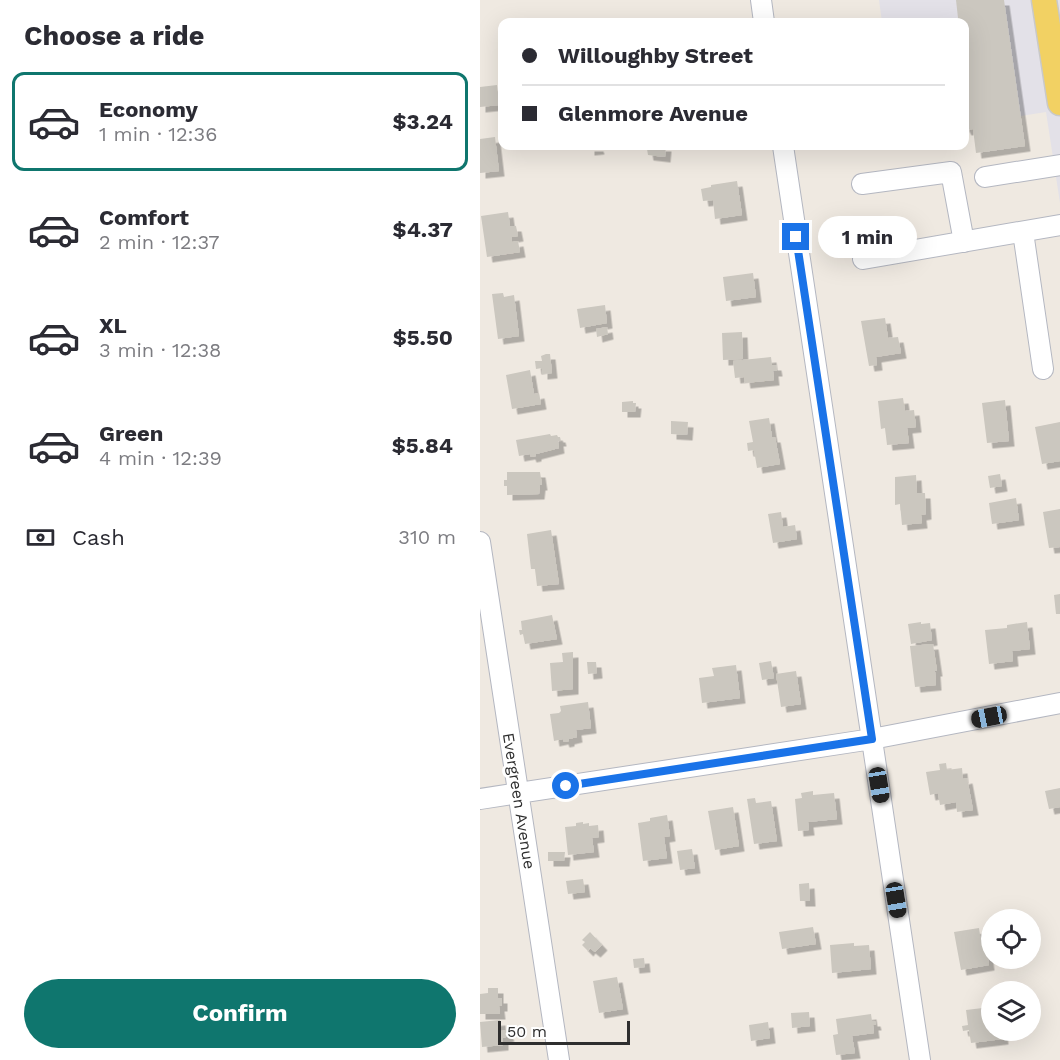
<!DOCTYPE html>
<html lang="en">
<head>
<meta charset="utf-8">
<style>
  body { margin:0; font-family:"Work Sans",sans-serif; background:#f2f2f3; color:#2b2b33; height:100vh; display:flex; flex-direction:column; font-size:22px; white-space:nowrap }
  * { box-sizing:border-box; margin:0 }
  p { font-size:20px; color:#7c7c81 }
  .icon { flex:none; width:33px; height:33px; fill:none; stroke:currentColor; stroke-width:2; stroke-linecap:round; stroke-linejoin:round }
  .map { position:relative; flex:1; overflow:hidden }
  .drawer { display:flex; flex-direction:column; background:#fff; width:480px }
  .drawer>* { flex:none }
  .guide { position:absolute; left:18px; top:18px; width:471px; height:132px; border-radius:12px; box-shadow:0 6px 24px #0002; display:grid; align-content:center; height:132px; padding:0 24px; background:#fff }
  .fabs { position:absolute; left:501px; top:909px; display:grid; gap:12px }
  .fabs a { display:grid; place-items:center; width:60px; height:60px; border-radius:50%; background:#fff; box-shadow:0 6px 24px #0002; font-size:30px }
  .scale { position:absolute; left:18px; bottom:15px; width:132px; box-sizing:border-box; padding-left:6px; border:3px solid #2e2e2e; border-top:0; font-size:16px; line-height:21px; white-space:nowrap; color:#2e2e2e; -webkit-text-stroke:4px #fff; paint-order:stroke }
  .end { position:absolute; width:27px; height:27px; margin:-14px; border:8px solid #1a73e8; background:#fff; box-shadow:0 0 0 3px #fff }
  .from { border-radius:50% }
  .bubble { position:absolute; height:42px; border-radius:21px; background:#fff; box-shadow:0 6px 24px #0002; font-size:20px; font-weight:700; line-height:42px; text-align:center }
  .car { position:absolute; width:18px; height:36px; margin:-18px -9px; border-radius:8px; box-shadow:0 0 4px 2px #0007; background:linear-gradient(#222 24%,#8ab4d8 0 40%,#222 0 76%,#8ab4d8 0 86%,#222 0) }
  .guide b { display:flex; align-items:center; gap:21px; height:57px; font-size:22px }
  .guide b+b { border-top:2px solid #e1e1e2 }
  .guide i { width:15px; height:15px; background:#2b2b33 }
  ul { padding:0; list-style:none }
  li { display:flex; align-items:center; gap:18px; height:99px; margin:0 12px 9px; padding:0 12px; border:3px solid transparent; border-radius:12px }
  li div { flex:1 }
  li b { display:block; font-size:22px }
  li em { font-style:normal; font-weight:700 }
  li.selected { border-color:#0f766e }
  li>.icon { width:54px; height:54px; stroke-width:1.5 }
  h2 { padding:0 24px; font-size:27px; line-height:72px }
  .pay { display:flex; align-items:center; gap:15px; height:66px; padding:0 24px; font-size:22px }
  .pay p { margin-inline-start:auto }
  .cta { display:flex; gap:12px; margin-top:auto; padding:12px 24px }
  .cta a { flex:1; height:69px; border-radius:36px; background:#0f766e; color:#fff; font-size:24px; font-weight:700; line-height:69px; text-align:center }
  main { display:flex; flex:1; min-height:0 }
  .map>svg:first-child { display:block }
  .industrial { fill:#e3e1e8 }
  .building { fill:#cbc7bf; filter:url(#shadow) }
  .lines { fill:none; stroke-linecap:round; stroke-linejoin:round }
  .minor-casing { stroke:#b4b7c1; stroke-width:22 }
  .major-casing { stroke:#c9c9c9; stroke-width:27 }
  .minor { stroke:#fff; stroke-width:20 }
  .major { stroke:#f2d163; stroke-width:24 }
  .route { stroke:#1a73e8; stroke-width:8 }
  .labels { text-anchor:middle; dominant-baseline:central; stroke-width:6; stroke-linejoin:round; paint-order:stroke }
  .street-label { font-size:16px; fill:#2e2e2e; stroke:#fff }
</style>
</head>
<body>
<main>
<section class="drawer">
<h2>Choose a ride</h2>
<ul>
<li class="selected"><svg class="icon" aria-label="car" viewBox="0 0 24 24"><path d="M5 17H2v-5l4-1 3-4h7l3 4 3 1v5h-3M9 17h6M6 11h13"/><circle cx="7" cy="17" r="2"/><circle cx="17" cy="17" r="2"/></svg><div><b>Economy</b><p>1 min · 12:36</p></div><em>$3.24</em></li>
<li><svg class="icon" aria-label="car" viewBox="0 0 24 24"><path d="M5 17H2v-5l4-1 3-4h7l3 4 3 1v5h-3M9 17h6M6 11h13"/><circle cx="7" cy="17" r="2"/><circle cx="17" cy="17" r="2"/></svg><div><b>Comfort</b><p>2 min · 12:37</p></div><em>$4.37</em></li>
<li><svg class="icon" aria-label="car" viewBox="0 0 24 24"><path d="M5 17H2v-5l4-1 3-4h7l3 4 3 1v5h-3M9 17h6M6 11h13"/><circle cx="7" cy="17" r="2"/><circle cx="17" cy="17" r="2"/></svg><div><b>XL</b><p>3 min · 12:38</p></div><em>$5.50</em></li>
<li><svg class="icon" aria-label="car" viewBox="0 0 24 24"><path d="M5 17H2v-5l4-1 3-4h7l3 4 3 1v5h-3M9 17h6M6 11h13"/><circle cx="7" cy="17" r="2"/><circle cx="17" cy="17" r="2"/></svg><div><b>Green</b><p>4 min · 12:39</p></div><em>$5.84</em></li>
</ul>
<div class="pay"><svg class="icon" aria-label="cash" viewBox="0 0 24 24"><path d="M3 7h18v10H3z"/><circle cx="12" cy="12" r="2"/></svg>Cash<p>310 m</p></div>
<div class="cta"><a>Confirm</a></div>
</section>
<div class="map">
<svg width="580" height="1060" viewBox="0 0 580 1060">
  <defs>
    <filter id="shadow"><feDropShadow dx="5.5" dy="5.5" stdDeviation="0" flood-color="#0004"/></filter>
  </defs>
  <rect width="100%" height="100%" fill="#efe9e1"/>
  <!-- industrial -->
  <path class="industrial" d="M399,0H580V203L566,112L485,125L484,22H402Z"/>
  <!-- building -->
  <path class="building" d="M476,0H524L545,146L496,153L493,129L486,130L484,126V22H471V19L478,18Z
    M17,85L19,105L0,107V87Z
    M15,137L19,171L0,173V139Z
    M109,146H118L119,149L109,150Z
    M169,146H186L185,157L168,155L167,149Z
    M257,181L262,215L235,219L233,200L223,201L221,189L231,187V185Z
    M28,212L30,226H36L38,236L32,237V242L38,241L40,252L7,257L1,216Z
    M273,273L276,297L246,301L243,277Z
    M23,293L24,297L34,295L39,336L18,339L12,294Z
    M125,305L127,323L100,328L97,309Z
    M405,318L408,338L418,337L421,353L396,357L397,365L389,366L381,321Z
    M127,327L128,334L117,337L116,329Z
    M262,332L263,359L243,360L242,333Z
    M66,354H70L72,373L62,374V368L56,369L55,361H62L61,356Z
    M291,357L292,365H296L297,371H293L294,380L265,383L264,377L255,378L253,361Z
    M50,370L54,394L59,393L61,404L32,409L26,375Z
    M423,398L425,411L434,410L436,427L427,428L429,443L407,445L405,428L401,429L398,401Z
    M525,400L529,441L507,443L502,403Z
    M153,401V403H156L155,412H142V402Z
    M289,418L292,437H295L300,464L277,468L274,450L268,451L267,443L273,442L269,421Z
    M191,421L208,422L207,435L191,434Z
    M580,422V461L562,464L555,427Z
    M70,434L71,436L77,435L78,437H80L81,441H78L79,448L56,454V456L51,457L50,454L39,456L36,440Z
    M27,472H60L62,485H60L59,494L27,495V486H24V480H27Z
    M520,474L522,486L510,488L508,476Z
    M436,475L437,493H445L446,514L441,515L442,523L422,525L420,504L415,505V477Z
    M536,498L539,520L512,524L509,503Z
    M580,509V547L569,548L563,512Z
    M301,512L303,527L315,525L317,539L293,543L288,514Z
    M71,530L79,584L57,586L55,569H51L47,534Z
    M580,594V614H576L574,595Z
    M72,615L77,639L45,644L43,634L40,635L39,630H42L41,621Z
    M441,622V624L450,623L452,640L431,644L428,624Z
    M547,622L550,649L532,651L533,661L509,664L505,630L527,628V625Z
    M453,644L457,671H455L456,685L435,687L430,646Z
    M93,652V689L72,691L70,663L83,662L82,653Z
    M291,661L294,678L282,680L279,663Z
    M107,662H116L117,673L108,674Z
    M256,665L260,698L222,703L219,678L234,676L232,668Z
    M316,671L321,704L301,707L296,674Z
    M108,702L111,728L96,730L97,737L89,739V741L84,742L83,739L74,741L70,714L79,713L81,711L80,706Z
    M466,763L467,770L482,768L483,779L487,778L493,810L477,812L476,802L460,805L458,793L450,795L446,772L460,770L459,764Z
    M580,788V807L569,809L565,791Z
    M333,791V795L354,793L357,819L328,822L329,830L318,831L315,799L322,798L321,793Z
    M275,798L276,803L291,801L297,841L274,844L267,799Z
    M253,807L259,846L235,850L228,811Z
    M187,815L190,836L184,837L187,858L163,861L158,823L170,821V818Z
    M103,822V824L109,823V826L118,825L119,837L112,838L114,852L88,855L85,827L96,826V823Z
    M212,849L215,868L200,870L197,851Z
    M68,852H85L84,861H68Z
    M103,879L105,892L88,894L86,881Z
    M329,883L330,901H320L319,884Z
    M333,927L336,944L302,949L299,932Z
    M499,928L501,942L506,941L509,965L481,970L474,932Z
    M110,932L122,945L115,952L110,948L108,951L102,945L105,942L102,940Z
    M374,943V946L389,945L391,969L352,973L350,945Z
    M164,958L165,967L154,968L153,959Z
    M137,977L143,1009L119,1013L113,981Z
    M8,988H18V998H22V1006H19L20,1014H0V994L8,993Z
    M511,1007L512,1030H522L523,1039L491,1043L489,1030L483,1031L482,1026L488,1025L486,1010Z
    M329,1012L330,1026L312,1028L311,1013Z
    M391,1014L392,1021H395L396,1025H393L394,1033L372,1036L375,1053L356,1055L353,1035L358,1034L356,1019Z
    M20,1020L21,1031L26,1030L29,1036L23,1038V1045L2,1047L0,1022Z
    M288,1022L290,1038L271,1041L269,1025Z"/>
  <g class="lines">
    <defs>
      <path id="minor" d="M281,0L284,22
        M303,146L440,1060
        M505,177L580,165
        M382,184L471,172L484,242
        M543,232L563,369
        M383,259L580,225
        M0,542L79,1060
        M0,799L392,739L580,703"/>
      <path id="major" d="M564,0L580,103"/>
    </defs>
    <!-- minor casing -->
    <use href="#minor" class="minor-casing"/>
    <!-- major casing -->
    <use href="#major" class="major-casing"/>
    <!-- minor -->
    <use href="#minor" class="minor"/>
    <!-- major -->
    <use href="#major" class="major"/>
  </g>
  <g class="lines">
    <!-- route -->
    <path class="route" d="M86,786L392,739L316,237"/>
  </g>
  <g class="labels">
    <!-- street labels -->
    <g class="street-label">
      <text transform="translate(39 801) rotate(81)">Evergreen Avenue</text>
    </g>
  </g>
</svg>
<div class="fabs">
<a><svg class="icon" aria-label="locate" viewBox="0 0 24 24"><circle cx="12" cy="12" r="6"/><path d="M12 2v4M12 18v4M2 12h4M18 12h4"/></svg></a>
<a><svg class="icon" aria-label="layers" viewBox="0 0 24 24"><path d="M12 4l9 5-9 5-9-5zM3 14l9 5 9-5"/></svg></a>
</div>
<div class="scale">50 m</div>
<i class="end from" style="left:86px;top:786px"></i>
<i class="end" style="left:316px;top:237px"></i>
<div class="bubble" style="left:338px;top:216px;width:99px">1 min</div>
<i class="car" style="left:509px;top:717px;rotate:259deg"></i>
<i class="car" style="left:399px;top:785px;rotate:171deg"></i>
<i class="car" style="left:416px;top:900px;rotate:171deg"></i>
<div class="guide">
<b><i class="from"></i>Willoughby Street</b>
<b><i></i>Glenmore Avenue</b>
</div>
</div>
</main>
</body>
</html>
